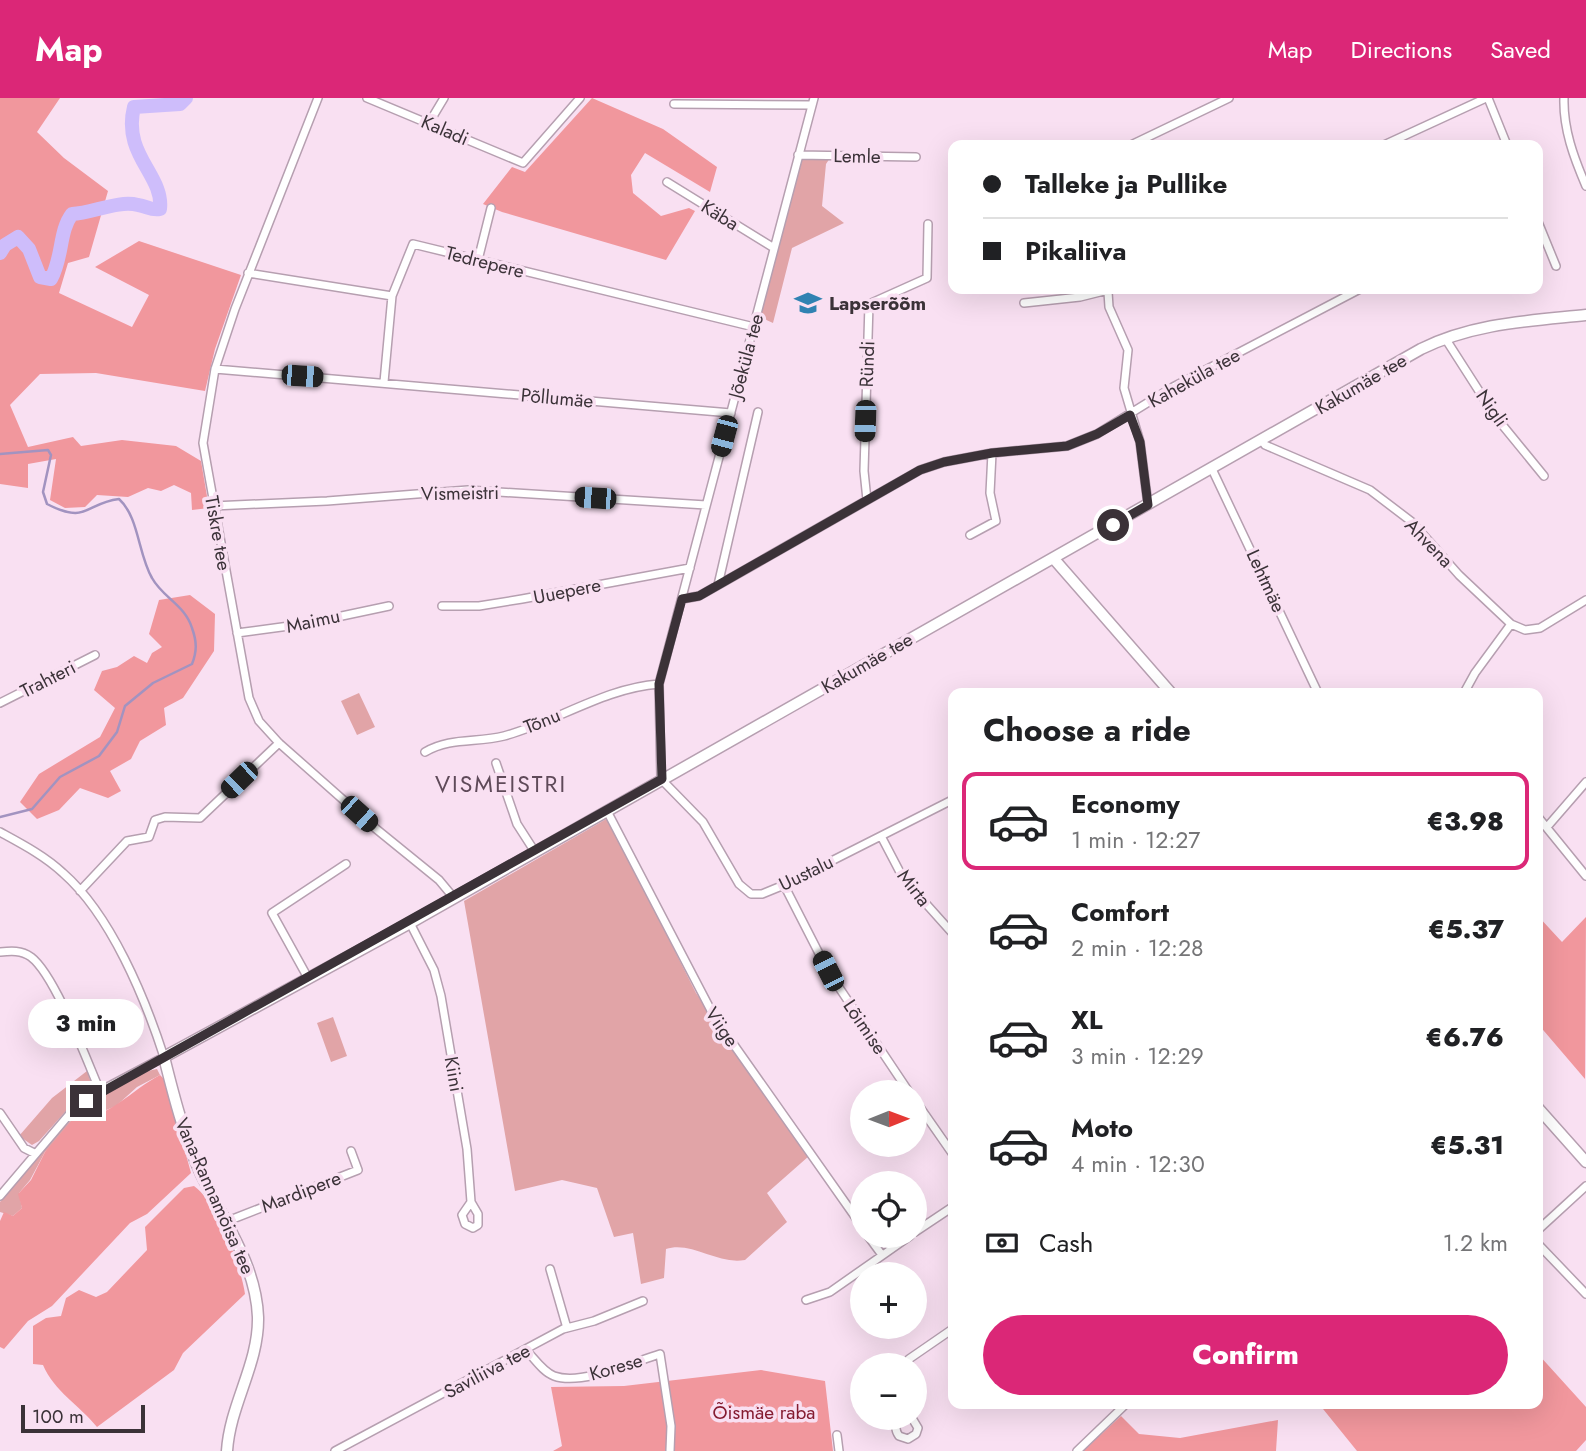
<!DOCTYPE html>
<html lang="en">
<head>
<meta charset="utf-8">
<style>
  body { margin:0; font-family:Jost,sans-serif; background:#f6f6f6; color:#202124; height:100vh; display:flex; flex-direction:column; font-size:26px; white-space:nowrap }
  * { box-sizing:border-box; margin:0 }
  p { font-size:23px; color:#757577 }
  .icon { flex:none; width:38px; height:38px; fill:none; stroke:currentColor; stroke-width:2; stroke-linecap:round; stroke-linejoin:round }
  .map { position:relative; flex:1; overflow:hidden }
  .side { position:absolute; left:948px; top:590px; width:595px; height:721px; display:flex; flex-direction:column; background:#fff; border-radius:14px; box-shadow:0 7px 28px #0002 }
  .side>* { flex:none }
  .top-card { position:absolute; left:948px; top:42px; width:595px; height:154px; border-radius:14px; box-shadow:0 7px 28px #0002; display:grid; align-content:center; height:154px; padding:0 35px; background:#fff }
  .needle { width:46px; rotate:89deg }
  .buttons { position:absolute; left:850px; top:982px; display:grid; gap:14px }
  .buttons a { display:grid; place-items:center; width:77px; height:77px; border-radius:50%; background:#fff; box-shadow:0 7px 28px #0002; font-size:35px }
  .scale { position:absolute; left:21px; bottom:18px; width:124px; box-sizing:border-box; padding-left:7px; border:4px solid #3b3238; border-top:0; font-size:19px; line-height:24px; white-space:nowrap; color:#3b3238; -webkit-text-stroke:5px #f9e0f2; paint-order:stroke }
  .end { position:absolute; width:32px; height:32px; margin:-16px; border:9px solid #3b3238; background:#fff; box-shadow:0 0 0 4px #fff }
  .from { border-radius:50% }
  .bubble { position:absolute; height:49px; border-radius:24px; background:#fff; box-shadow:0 7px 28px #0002; font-size:23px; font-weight:800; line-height:49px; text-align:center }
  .car { position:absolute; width:21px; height:42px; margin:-21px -10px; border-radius:9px; box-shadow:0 0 5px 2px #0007; background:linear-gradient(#222 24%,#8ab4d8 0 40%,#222 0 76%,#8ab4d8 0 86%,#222 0) }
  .top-card b { display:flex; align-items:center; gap:24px; height:66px; font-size:26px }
  .top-card b+b { border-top:2px solid #e0e0e0 }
  .top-card i { width:18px; height:18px; background:#202124 }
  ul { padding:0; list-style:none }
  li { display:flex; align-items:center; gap:21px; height:98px; margin:0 14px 10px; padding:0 21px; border:4px solid transparent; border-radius:14px }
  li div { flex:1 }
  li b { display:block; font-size:26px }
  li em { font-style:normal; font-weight:800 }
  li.on { border-color:#db2777 }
  li>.icon { width:63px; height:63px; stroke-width:1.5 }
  h2 { padding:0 35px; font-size:32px; line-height:84px }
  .pay { display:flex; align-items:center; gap:18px; height:77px; padding:0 35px; font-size:26px }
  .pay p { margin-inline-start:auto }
  .action { display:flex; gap:14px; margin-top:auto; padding:14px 35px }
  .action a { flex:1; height:80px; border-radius:42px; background:#db2777; color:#fff; font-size:28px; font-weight:800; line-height:80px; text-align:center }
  header { display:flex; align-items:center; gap:42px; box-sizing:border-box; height:98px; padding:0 35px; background:#db2777; color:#fff }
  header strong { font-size:33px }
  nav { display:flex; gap:38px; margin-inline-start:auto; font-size:24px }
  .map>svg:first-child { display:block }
  .green { fill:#e1a4a7 }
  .forest { fill:#f1979d }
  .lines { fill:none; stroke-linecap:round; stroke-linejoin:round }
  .stream { stroke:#a293c0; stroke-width:2.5 }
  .river { stroke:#cebdfb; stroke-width:14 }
  .street-casing { stroke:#b69fb0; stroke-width:10 }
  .secondary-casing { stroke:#b69fb0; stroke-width:13 }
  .street { stroke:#fff; stroke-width:7 }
  .secondary { stroke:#fff; stroke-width:10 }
  .route { stroke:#3b3238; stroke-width:9 }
  .labels { text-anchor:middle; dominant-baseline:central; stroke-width:7; stroke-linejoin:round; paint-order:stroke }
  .street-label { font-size:19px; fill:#3b3238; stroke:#f9e0f2 }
  .poi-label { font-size:19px; font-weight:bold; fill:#3b3238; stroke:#f9e0f2; text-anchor:start }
  .park-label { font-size:19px; fill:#851c31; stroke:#f9e0f2 }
  .quarter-label { font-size:23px; letter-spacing:2px; fill:#5f4a59; stroke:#f9e0f2 }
</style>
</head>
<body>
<header>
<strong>Map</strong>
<nav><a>Map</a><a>Directions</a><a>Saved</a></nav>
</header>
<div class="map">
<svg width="1586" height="1353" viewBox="0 0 1586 1353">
  <rect width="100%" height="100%" fill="#f9e0f2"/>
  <!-- green -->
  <path class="green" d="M803,59L830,60L826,66L822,108L844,125L792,150L773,225L760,219Z
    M359,595L375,629L357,637L341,603Z
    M608,720L696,895L809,1058L767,1095L787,1124L745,1162C717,1167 692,1143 666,1151L664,1180L641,1186L633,1135L614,1139L597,1090L562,1082L515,1093L464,803Z
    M333,919L347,958L331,964L317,925Z
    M157,971L160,977L137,989L116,1008L84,1021L45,1054L30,1082L19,1095L22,1110L13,1118L0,1114V1104C40,1054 65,1018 123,986C134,980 144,973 157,971Z
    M87,973L94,993L66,1013L39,1043L32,1047L19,1038L52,1000Z"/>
  <!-- forest -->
  <path class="forest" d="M0,0H60L37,34L64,60L108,93L89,159L68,165L59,195L132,229L149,197L95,169L139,143L241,177L215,251L205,293L96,275L40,276L10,307L28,349L73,339L81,348L122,342L176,348L201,363L209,410L192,412L191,395L174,387L161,393L148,390L128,399L97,397L85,409L65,410L50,402L56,361L28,366V390L0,386Z
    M592,0L663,31L717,69L710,94L645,55L631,77L633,95L661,118L689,110L695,113L666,162L502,114L483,106L512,69L525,74Z
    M190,497L215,516L214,553L183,600L164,610L166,627L140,643L131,661L110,673L121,693L108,700L80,690L59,712L37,721L20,704L39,676L100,639L115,610L94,592L102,573L117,569L134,558L147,565L152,555L162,549L149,536L159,502Z
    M1538,818L1562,844L1586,819L1585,981L1538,926Z
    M160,977L166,983L191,1075L147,1116L130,1125L52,1208L28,1223L4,1251L0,1249V1123L4,1114L13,1118L22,1110L18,1096L31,1082L45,1054L73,1021C108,1022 131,992 160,977Z
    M194,1088C217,1104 241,1168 245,1196L183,1255L174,1272L97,1329C79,1307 54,1293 43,1267L33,1266V1228L46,1220L61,1218L66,1200L79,1192L96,1199L107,1194L147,1152L145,1129L184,1090Z
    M1538,1256L1586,1309V1342L1576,1353H1357L1319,1306H1538Z
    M761,1272L825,1283L833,1353H553L562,1348L551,1289L624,1288Z
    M1121,1318L1139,1336L1180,1340L1278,1322L1276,1353H1083Z"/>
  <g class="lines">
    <!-- stream -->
    <path class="stream" d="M0,356L48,352L51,357L43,394L47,406C88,427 85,405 119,401C139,419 138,456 152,480C163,500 185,507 192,530C197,544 197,553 192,566L153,585L125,608L117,634L99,658L60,679L32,711L0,719"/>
    <!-- river -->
    <path class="river" d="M0,155L5,147L18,139L29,151L40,179L51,181C63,159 59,133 72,116C93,115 118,102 138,107C147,108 151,113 160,111C164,77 122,57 134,9L180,6L186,0"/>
    <defs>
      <path id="street" d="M318,0L235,211L215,271L203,345L249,600L259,623L279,645L375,730L439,782L454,800
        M367,0L523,65L580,0
        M814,0L659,586L661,681L703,724L739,786L751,796H762L784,787L954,701
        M1488,0L1507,47
        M1564,0C1563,31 1574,60 1586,88
        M674,6L812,7
        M429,25L444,0
        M1131,47L1229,0
        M1384,47L1486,0
        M798,57L916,59
        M667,84L774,150
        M1538,124L1556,168
        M478,162L491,110
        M248,175L392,198L413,146L754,229
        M1108,194L1109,209L1128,252L1124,290L1140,344L1148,407
        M1024,205L1080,199L1112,191
        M1445,240L1495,318L1544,378
        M215,271L731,315
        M384,284L392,198
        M1262,343L1265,347L1370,392L1412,424L1459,477L1511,526L1525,532L1540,530L1586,502
        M1212,371L1318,595
        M867,402L864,373L869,206L927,180L928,126
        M213,408L327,403L468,392L706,407
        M970,437L996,423L990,395L992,355
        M718,487L758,314
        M682,501L699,498L920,372L944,364L992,355L1067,348L1097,336L1173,289L1360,191
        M442,508H479L522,501L690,470
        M237,535L304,526L389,508
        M1464,595L1475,575L1511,526
        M0,605L95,557
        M425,654C450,639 477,645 504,638C556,624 604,590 659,586
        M496,665L517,726L535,754
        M607,713L715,920L863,1130
        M1538,719L1586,778
        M1547,729L1586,684
        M0,734C22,746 45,758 63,775C111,817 145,900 164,959L100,993L73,1012L0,1098
        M881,738L903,780L954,837
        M784,787L828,873L909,994
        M80,793L127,743L149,739L155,722L165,719L200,720L279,645
        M410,825L434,872L441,898L467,1051L471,1104L478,1116V1127L473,1130L465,1126L462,1117L471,1104
        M0,854C11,853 21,852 31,859C55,877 87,963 100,993
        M308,880L272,815L346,766
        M915,1002L954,1058
        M0,1015L24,1050L34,1055
        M225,1124L358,1072L351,1053
        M1538,1132L1586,1088
        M915,1134L954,1108
        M868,1138L882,1157
        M1538,1146L1586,1196
        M550,1171L567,1230
        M806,1202L830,1194L910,1138
        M526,1252C534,1260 543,1274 554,1278C582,1288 633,1264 660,1256L671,1328L670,1353
        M906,1267L909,1261L954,1230
        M902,1320C895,1324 894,1331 899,1338L908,1341L916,1336L918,1330L912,1320
        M837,1337L839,1353
        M335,1353L563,1231L594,1223L643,1203
        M1077,1353L1126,1306"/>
      <path id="secondary" d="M1054,461L1171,595
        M1538,1010L1586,1064
        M227,1353C230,1306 259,1266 258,1219C256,1166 223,1122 201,1076C184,1038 174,999 164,959L410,825L1421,251C1474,225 1529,223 1586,217"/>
    </defs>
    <!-- street casing -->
    <use href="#street" class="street-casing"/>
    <!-- secondary casing -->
    <use href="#secondary" class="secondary-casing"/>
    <!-- street -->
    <use href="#street" class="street"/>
    <!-- secondary -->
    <use href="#secondary" class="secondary"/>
  </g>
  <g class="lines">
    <!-- route -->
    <path class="route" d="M86,1003L662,681L659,586L682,501L699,498L920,372L944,364L992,355L1067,348L1097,336L1130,317L1140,344L1148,407L1113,427"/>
  </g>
  <!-- icons -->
  <defs>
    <symbol id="school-bare" viewBox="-9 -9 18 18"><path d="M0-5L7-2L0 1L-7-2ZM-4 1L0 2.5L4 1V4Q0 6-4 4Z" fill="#3082b2" stroke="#f9e0f2" stroke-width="2.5" paint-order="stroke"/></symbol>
  </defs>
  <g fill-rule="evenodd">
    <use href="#school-bare" x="789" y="186" width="38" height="38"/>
  </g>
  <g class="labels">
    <!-- street labels -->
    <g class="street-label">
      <text transform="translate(445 32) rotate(23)">Kaladi</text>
      <text transform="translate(857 58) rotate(1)">Lemle</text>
      <text transform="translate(720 117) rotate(32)">Käba</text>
      <text transform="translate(485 164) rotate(14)">Tedrepere</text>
      <text transform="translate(746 258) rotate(-75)">Jõeküla tee</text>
      <text transform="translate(867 266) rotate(-88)">Ründi</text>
      <text transform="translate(1194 280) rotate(-29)">Kaheküla tee</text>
      <text transform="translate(1361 286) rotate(-30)">Kakumäe tee</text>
      <text transform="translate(557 300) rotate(5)">Põllumäe</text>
      <text transform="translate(1492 310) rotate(55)">Nigli</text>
      <text transform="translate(460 395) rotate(-1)">Vismeistri</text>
      <text transform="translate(218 435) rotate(80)">Tiskre tee</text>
      <text transform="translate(1429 445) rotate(46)">Ahvena</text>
      <text transform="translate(1266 483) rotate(65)">Lehtmäe</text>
      <text transform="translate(567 493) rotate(-11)">Uuepere</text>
      <text transform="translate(313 523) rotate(-12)">Maimu</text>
      <text transform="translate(867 565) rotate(-30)">Kakumäe tee</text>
      <text transform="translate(48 581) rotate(-27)">Trahteri</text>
      <text transform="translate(542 623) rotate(-22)">Tõnu</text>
      <text transform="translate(806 775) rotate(-26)">Uustalu</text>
      <text transform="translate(914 790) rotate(52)">Mirta</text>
      <text transform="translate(722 929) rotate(56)">Viige</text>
      <text transform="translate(865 929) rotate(56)">Lõimise</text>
      <text transform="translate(454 976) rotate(80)">Kiini</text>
      <text transform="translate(301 1094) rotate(-21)">Mardipere</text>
      <text transform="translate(215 1098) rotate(66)">Vana-Rannamõisa tee</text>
      <text transform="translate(616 1269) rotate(-16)">Korese</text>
      <text transform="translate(487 1273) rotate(-28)">Saviliiva tee</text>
    </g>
    <!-- poi labels -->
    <g class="poi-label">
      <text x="829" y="205">Lapserõõm</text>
    </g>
    <!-- park labels -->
    <g class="park-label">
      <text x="764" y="1314">Õismäe raba</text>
    </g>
    <!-- quarter labels -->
    <g class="quarter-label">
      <text x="501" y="686">VISMEISTRI</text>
    </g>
  </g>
</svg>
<div class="buttons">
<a><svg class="needle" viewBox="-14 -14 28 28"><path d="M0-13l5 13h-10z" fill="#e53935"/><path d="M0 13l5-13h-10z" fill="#757577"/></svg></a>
<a><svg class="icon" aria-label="locate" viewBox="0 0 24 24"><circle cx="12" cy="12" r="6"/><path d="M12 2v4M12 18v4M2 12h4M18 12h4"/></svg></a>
<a>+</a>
<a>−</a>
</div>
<div class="scale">100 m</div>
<i class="end from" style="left:1113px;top:427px"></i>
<i class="end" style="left:86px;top:1003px"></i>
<div class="bubble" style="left:28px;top:901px;width:116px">3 min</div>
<i class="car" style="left:302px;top:278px;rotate:94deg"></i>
<i class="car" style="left:865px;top:323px;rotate:182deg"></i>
<i class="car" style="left:724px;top:338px;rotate:195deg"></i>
<i class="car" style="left:595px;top:400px;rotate:274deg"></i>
<i class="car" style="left:239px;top:682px;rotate:226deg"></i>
<i class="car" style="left:359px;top:716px;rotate:132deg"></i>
<i class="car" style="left:828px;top:873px;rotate:333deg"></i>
<div class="top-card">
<b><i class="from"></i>Talleke ja Pullike</b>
<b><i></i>Pikaliiva</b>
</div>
<section class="side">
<h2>Choose a ride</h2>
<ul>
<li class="on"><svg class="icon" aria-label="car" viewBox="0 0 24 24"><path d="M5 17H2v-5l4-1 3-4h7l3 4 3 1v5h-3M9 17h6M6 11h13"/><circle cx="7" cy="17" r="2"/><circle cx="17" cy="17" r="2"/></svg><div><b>Economy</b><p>1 min · 12:27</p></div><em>€3.98</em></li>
<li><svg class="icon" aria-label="car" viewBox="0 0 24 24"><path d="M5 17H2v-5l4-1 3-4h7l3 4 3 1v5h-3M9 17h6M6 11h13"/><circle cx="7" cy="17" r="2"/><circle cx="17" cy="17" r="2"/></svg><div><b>Comfort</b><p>2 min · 12:28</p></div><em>€5.37</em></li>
<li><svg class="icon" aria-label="car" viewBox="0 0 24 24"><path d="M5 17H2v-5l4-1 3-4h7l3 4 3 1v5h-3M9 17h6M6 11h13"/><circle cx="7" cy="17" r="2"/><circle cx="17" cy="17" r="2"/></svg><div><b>XL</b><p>3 min · 12:29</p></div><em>€6.76</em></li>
<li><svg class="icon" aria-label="car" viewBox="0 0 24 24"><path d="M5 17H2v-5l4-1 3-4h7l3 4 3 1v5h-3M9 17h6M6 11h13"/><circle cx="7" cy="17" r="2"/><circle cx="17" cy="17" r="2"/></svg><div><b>Moto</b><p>4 min · 12:30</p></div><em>€5.31</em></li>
</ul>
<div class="pay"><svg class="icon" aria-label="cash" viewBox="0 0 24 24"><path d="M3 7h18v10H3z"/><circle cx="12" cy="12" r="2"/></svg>Cash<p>1.2 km</p></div>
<div class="action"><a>Confirm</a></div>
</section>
</div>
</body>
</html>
